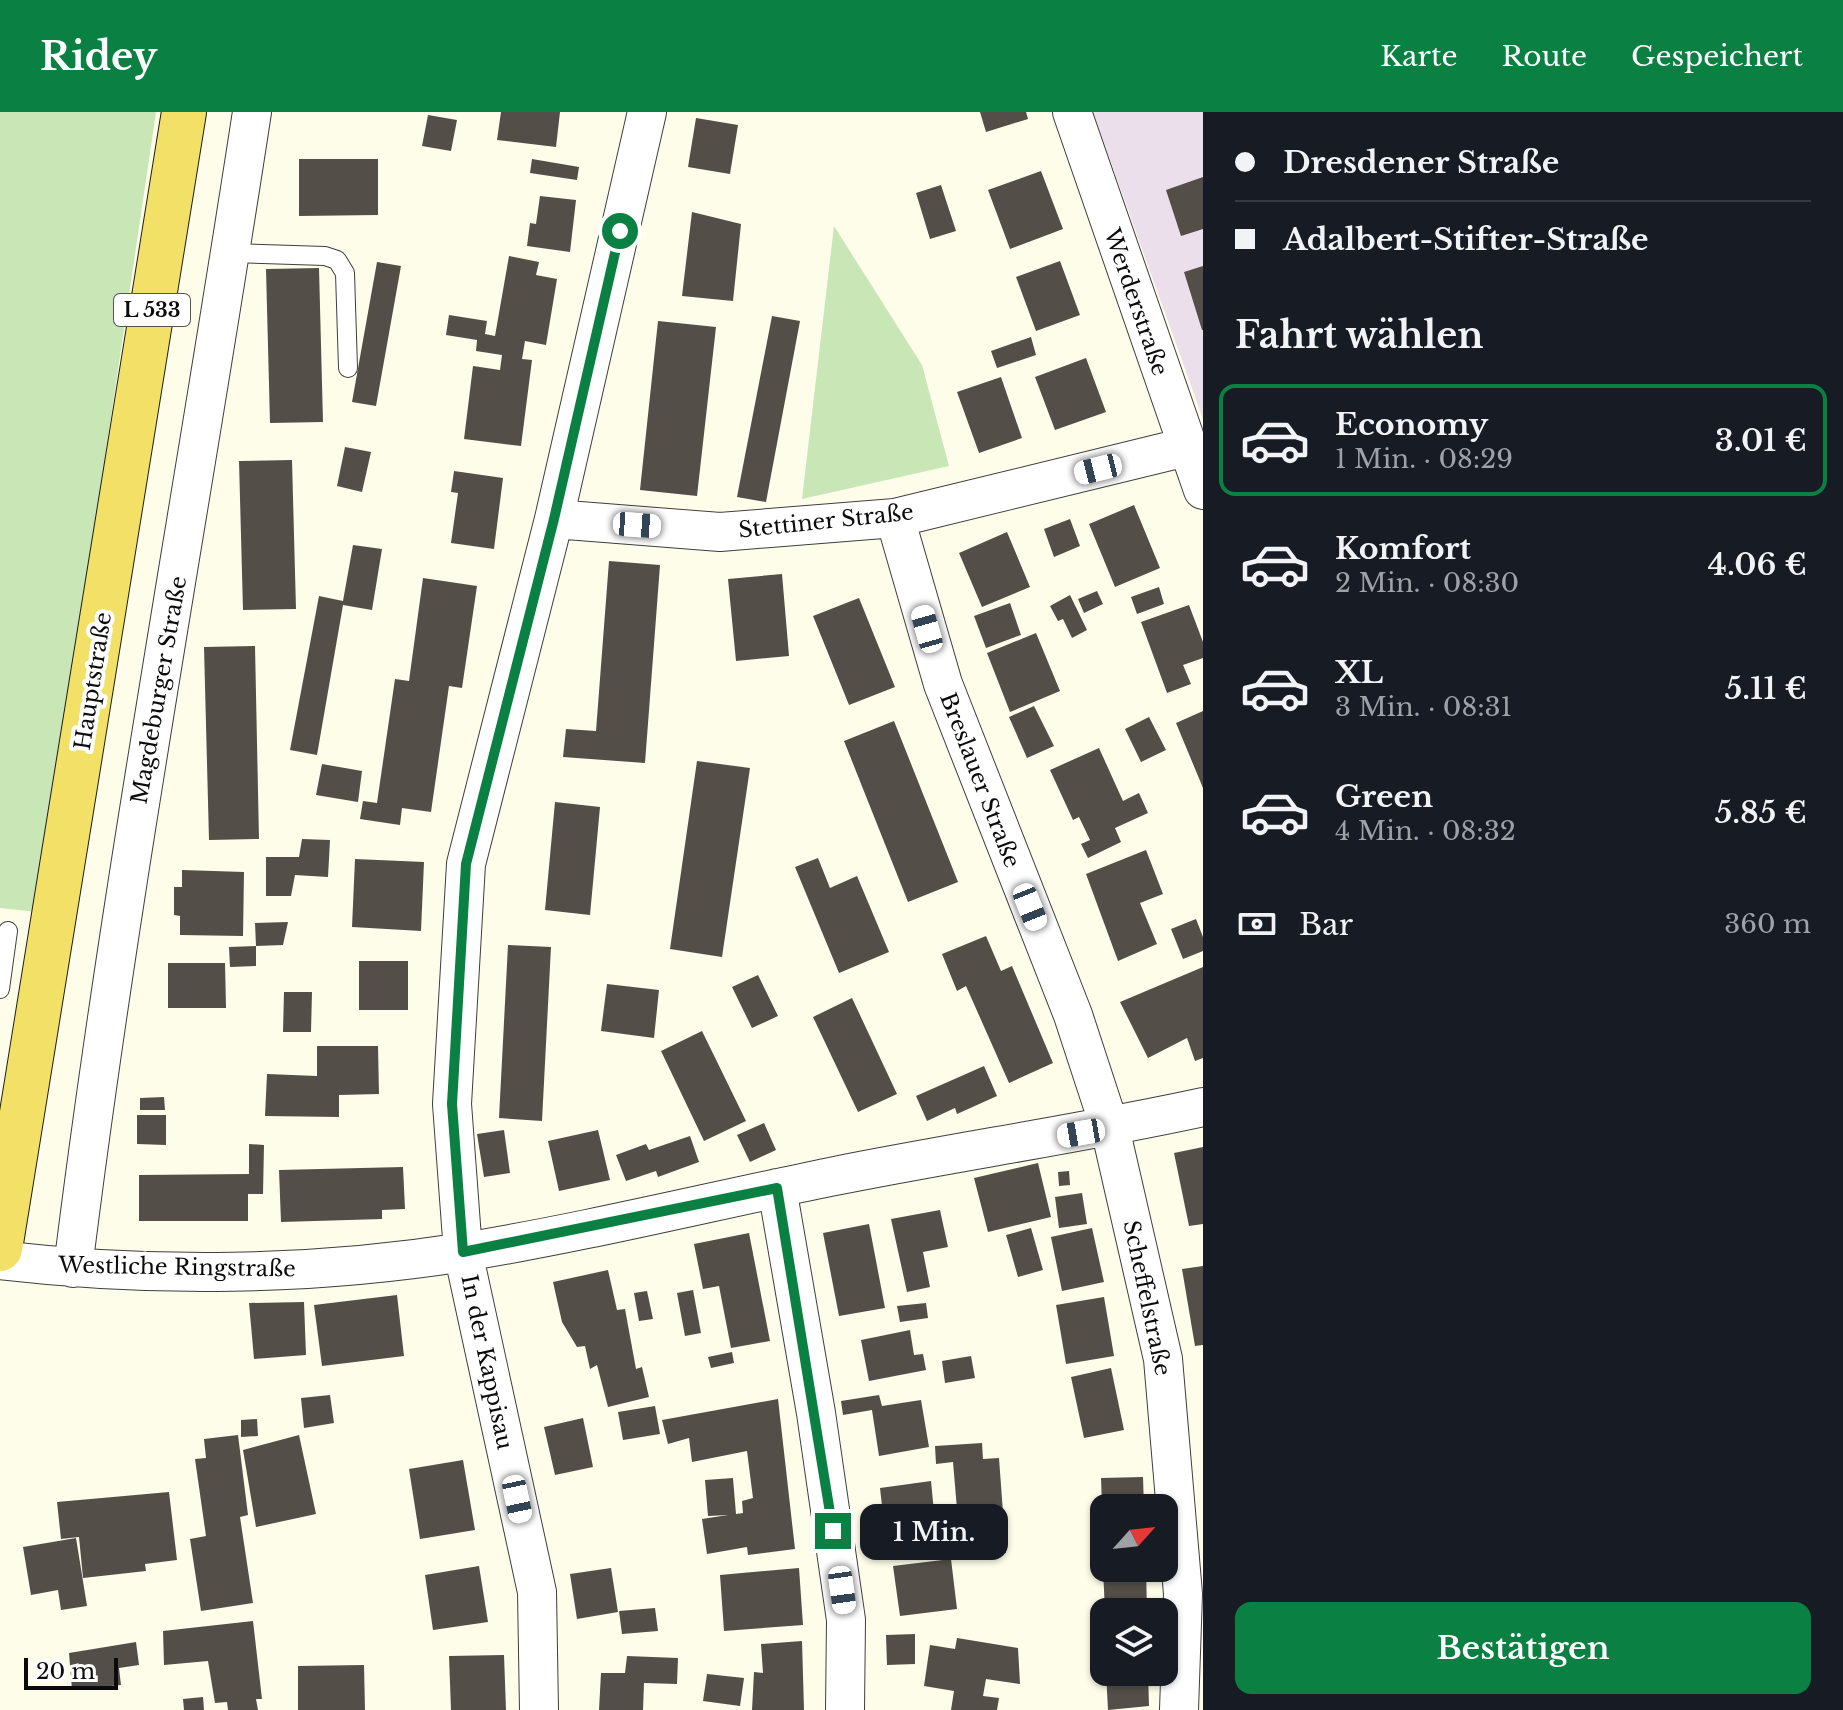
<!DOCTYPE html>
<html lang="de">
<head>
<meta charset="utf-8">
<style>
  body { margin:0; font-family:"Libre Baskerville",serif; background:#242831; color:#f1f3f6; height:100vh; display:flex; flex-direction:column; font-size:30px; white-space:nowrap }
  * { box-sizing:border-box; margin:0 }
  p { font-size:26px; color:#9ea1a6 }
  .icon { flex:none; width:44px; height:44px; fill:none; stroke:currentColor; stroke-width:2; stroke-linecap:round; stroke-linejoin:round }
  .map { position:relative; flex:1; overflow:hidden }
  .details { display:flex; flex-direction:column; background:#171b24; width:640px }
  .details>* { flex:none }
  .banner { display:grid; align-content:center; height:176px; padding:0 32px; background:#171b24 }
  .needle { width:52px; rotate:63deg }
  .controls { position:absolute; left:1090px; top:1382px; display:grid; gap:16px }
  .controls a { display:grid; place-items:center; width:88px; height:88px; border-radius:16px; background:#171b24; box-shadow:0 2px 6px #0004; font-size:40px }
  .scale { position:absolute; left:24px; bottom:20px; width:94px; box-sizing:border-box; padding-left:8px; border:4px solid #0b0b0b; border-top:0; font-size:22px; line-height:28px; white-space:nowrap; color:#0b0b0b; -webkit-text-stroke:6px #fff; paint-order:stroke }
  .end { position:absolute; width:36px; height:36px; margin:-18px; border:10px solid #0b8043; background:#fff; box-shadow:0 0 0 4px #fff }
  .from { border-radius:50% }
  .bubble { position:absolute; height:56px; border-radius:16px; background:#171b24; box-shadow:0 2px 6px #0004; font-size:26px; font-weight:600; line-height:56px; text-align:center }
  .car { position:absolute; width:24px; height:48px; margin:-24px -12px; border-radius:10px; box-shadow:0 0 6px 2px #0007; background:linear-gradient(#fff 24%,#345 0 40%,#fff 0 76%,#345 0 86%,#fff 0) }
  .banner b { display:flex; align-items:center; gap:28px; height:76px; font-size:30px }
  .banner b+b { border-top:2px solid #363941 }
  .banner i { width:20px; height:20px; background:#f1f3f6 }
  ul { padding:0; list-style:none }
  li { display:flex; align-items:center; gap:24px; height:112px; margin:0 16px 12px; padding:0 16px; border:4px solid transparent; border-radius:16px }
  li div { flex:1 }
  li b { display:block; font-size:30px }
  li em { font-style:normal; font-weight:600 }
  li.on { border-color:#0b8043 }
  li>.icon { width:72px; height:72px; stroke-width:1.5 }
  h2 { padding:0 32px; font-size:36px; line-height:96px }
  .pay { display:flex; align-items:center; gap:20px; height:88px; padding:0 32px; font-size:30px }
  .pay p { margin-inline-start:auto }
  .primary-button { display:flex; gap:16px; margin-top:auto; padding:16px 32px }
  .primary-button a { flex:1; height:92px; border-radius:16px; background:#0b8043; color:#fff; font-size:32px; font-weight:600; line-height:92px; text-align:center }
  header { display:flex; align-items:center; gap:48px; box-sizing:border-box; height:112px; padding:0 40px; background:#0b8043; color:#fff }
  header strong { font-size:38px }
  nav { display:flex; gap:44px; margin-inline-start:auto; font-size:28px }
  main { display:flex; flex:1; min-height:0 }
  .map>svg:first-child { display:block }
  .industrial { fill:#eadfea }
  .green { fill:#c9e6b6 }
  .building { fill:#534e48 }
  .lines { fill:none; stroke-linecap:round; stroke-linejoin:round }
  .service-casing { stroke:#3e3e3e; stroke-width:20 }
  .minor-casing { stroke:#3e3e3e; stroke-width:40 }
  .primary-casing { stroke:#1c1c1c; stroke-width:46 }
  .service { stroke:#fff; stroke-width:18 }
  .minor { stroke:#fff; stroke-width:38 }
  .primary { stroke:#f2e166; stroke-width:44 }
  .route { stroke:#0b8043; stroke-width:10 }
  .labels { text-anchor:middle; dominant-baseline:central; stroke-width:8; stroke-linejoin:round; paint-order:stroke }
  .shield { fill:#fff; stroke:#545454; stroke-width:2 }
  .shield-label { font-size:20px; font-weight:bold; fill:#0b0b0b }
  .street-label { font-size:22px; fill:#0b0b0b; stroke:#fff }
</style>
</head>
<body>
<header>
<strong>Ridey</strong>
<nav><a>Karte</a><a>Route</a><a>Gespeichert</a></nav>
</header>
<main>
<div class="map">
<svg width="1203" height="1598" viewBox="0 0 1203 1598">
  <rect width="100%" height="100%" fill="#fefdea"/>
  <!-- industrial -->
  <path class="industrial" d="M1093,0H1203V307Z"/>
  <!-- green -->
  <path class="green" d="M0,0H156L38,800L0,796Z
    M834,114L922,253L949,354L802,387Z"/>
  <!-- building -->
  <path class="building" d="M501,0H560L556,35L497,28Z
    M980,0H1026L1028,7L986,20Z
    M428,3L457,8L451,39L422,34Z
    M696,6L738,13L730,62L688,55Z
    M299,47H378V103L299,104Z
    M532,47L579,55L577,68L530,61Z
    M1041,59L1063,117L1010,137L988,78Z
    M1203,65V117L1181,124L1166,78Z
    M941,73L956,119L930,127L916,81Z
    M540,84L576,88L570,140L527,134L530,111L536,112Z
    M692,100L741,112L733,189L682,184Z
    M509,144L539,150L536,163L557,167L546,233L525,229L522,247L532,248L521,334L464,327L473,254L500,258L502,243L476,239L477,228L446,223L449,203L487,209L485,222L495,224Z
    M1060,149L1080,203L1036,219L1016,165Z
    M377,150L401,154L376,294L352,290Z
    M1203,154V218H1202L1184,160Z
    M319,156L323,310L270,311L266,157Z
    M772,204L800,209L766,390L737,385Z
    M658,209L716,215L697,384L640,378Z
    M1031,225L1036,243L997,256L991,239Z
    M1086,246L1106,300L1055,318L1035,265Z
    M1001,265L1022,326L979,341L957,280Z
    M345,335L371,340L362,380L337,374Z
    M292,348L296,497L243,498L239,349Z
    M454,359L503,366L494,437L451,431L458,381L451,380Z
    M1134,393L1160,456L1115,475L1089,412Z
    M1070,407L1080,434L1054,445L1044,417Z
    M1007,420L1030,475L982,495L959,441Z
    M353,433L382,437L372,498L343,493L317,643L290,638L319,484L343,489Z
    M609,449L660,453L645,651L563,645L566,617L596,619Z
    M782,462L789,544L736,549L728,467Z
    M423,466L477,474L462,576L449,574L431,700L402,696L400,713L360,707L363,689L377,691L395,567L409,569Z
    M1159,475L1164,492L1137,502L1131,485Z
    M1097,479L1103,492L1084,501L1078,487Z
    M1070,483L1087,518L1072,526L1063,507L1058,509L1050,494Z
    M859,486L895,575L849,593L813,504Z
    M1010,491L1021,523L986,536L974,504Z
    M1189,493L1203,530V546L1183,553L1191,572L1167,581L1141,510Z
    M1036,521L1060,579L1010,600L987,541Z
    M255,534L259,727L209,728L204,535Z
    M1034,594L1054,634L1027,646L1009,605Z
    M1203,599V676L1176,611Z
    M1149,605L1166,638L1141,650L1125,617Z
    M894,609L958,770L908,790L844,629Z
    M1099,636L1123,689L1139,681L1148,701L1115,716L1121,730L1088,746L1081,732L1090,728L1079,705L1073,708L1050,658Z
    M697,649L750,656L722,845L670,837Z
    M322,652L362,659L358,690L316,683Z
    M555,690L600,695L590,803L545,798Z
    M302,727L330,728L328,765L295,763L291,784H266V745H299Z
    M1146,738L1163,782L1140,791L1157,832L1118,849L1086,762Z
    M818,746L830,776L857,764L889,840L839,861L795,755Z
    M355,747L424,750L421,819L352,815Z
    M182,758L244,760L243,824L180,823V804L174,803V775H182Z
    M1196,807L1203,825V839L1183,847L1171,817Z
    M288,810L283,833L256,834L255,811Z
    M986,824L1001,859L1012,854L1053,951L1009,971L966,874L957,879L942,842Z
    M508,833L551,835L542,1009L499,1006Z
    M256,834V854L230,855L229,835Z
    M359,849H408V898H359Z
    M168,851H225L226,896H168Z
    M1203,855V946L1195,949L1187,926L1148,946L1120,890Z
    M758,863L778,904L752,916L732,875Z
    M607,872L659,878L654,926L601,919Z
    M284,880H312L311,920H283Z
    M852,886L897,982L858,1000L813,905Z
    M702,919L746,1009L704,1029L661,939Z
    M317,934H378L379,982L339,983V1005L265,1004L267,962L317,964Z
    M984,954L997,984L957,1002L955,996L927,1009L916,984Z
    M164,985L165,998H140V986Z
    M137,1003H166V1033L137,1032Z
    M764,1011L776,1038L750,1050L737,1023Z
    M504,1018L510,1061L484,1065L477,1022Z
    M598,1018L610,1068L559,1079L548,1029Z
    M690,1024L699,1050L658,1065L656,1059L626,1069L616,1043L646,1032L649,1038Z
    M249,1032L264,1033L263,1082H248V1109H139V1063L249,1062Z
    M1203,1035V1112L1189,1114L1174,1041Z
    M1038,1051L1051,1105L988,1120L974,1066Z
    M403,1055L405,1097L382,1098V1107L281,1110L279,1058Z
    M1069,1059L1070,1073L1059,1074L1058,1060Z
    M1082,1081L1087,1112L1059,1116L1055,1085Z
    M940,1098L948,1135L923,1140L930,1175L907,1180L891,1107Z
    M869,1112L885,1196L839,1204L823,1121Z
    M1031,1116L1043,1158L1018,1165L1006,1123Z
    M1092,1116L1104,1170L1062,1179L1051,1125Z
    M749,1121L770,1229L731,1236L719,1174L703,1177L694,1132Z
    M1203,1154V1233L1195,1234L1182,1157Z
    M608,1158L617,1198L625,1197L636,1257L642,1255L649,1285L608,1295L597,1253L590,1257L585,1234L577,1235L562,1210L553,1170Z
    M693,1178L701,1221L685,1224L677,1181Z
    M647,1179L653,1207L639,1209L634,1181Z
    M397,1183L404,1244L322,1254L314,1193Z
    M1104,1185L1114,1244L1066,1252L1056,1193Z
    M304,1190L306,1243L254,1247L249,1191Z
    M926,1191L928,1206L900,1210L897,1194Z
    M910,1218L914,1243L923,1242L926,1258L869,1269L861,1228Z
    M732,1240L734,1251L711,1256L708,1245Z
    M971,1244L975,1266L945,1271L942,1249Z
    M1111,1256L1124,1318L1084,1326L1071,1265Z
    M330,1283L334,1311L304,1316L301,1286Z
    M879,1283L882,1294L921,1288L929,1335L879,1344L872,1298L843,1303L841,1289Z
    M778,1287L795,1437L748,1443L747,1435L707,1442L702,1407L728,1403L708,1404L705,1368L733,1366L736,1402L743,1401L742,1389L753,1386L747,1339L692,1350L689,1326L668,1332L662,1308Z
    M655,1294L660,1322L623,1328L618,1300Z
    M583,1306L593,1355L555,1363L544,1315Z
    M257,1307L258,1324L241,1325V1308Z
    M238,1323L248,1403L240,1405L253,1491L201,1499L190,1427L206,1424L195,1347L206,1346L204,1327Z
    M299,1323L316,1402L256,1415L243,1338Z
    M982,1331L983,1347L999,1346L1006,1441L961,1444L953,1350L936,1352L935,1334Z
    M463,1348L475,1418L420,1427L409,1357Z
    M1143,1365L1144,1396H1102L1101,1366Z
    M931,1369L934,1400L925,1401L927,1416L885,1421L880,1376Z
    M169,1380L177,1448L145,1452L146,1459L83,1466L79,1425L61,1427L57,1390Z
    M76,1426L87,1494L61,1498L58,1478L31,1483L23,1435Z
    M951,1447L957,1497L900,1504L893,1454Z
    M479,1454L488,1510L433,1518L425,1463Z
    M611,1456L618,1500L577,1507L570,1462Z
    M799,1456L803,1513L724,1519L720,1463Z
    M1103,1456H1146L1147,1500H1105Z
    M655,1496L658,1519L622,1522L619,1499Z
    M253,1509L262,1587H256L258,1598H228L227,1590L215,1591L208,1549L164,1553L163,1519Z
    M915,1522V1552L887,1553L886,1523Z
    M957,1526L1018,1536L1020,1572L986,1567L983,1584L999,1586L997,1598H951L954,1579L924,1574L930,1533L955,1537Z
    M802,1529L804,1598H752L754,1560L763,1561L761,1532Z
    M136,1530L139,1553L119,1556L121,1573L72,1578L69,1541Z
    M504,1543L506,1598H451L449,1544Z
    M627,1544L678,1546L677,1572L644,1571L643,1598H599L601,1561H625Z
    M364,1553L365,1598H298V1554Z
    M1106,1560H1148L1149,1594L1108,1598Z
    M707,1562L744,1566L740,1594L703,1589Z
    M203,1585L204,1598H184L183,1587Z"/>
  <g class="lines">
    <defs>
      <path id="service" d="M230,141L325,144L337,148L345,161L348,256
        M0,877L8,819"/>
      <path id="minor" d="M1072,0L1203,378
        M895,406L943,572L1073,903L1110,1016L1163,1247L1183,1482L1179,1598
        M554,407L720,420L895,406L1186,335
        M777,1076L816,1301L846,1508L845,1598
        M0,1148C152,1166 312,1164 464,1140C586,1120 708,1090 830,1065C954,1040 1079,1022 1203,995
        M73,1156C121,769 193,386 252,0
        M539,1598L537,1480L463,1140L452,992L466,752L554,407L647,0"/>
      <path id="primary" d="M0,1137L184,0"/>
    </defs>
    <!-- service casing -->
    <use href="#service" class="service-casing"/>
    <!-- minor casing -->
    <use href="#minor" class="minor-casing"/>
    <!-- primary casing -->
    <use href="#primary" class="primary-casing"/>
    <!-- service -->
    <use href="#service" class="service"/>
    <!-- minor -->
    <use href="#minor" class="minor"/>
    <!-- primary -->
    <use href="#primary" class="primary"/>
  </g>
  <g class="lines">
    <!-- route -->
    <path class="route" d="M620,119L554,407L466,752L452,992L463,1140L777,1076L833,1419"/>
  </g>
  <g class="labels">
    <!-- shield labels -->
    <rect class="shield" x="114" y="182" width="76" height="32" rx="6"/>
    <g class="shield-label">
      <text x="152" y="198">L 533</text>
    </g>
    <!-- street labels -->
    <g class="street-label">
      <text transform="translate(1136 190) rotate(71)">Werderstraße</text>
      <text transform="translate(826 409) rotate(-6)">Stettiner Straße</text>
      <text transform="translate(93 569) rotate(-81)">Hauptstraße</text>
      <text transform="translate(159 578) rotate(-80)">Magdeburger Straße</text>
      <text transform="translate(980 668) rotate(69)">Breslauer Straße</text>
      <text transform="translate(177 1155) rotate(1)">Westliche Ringstraße</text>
      <text transform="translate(1147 1186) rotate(78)">Scheffelstraße</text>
      <text transform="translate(487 1250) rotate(78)">In der Kappisau</text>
    </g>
  </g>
</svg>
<div class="controls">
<a><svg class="needle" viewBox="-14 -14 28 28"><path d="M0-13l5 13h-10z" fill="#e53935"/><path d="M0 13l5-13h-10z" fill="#9ea1a6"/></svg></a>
<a><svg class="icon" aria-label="layers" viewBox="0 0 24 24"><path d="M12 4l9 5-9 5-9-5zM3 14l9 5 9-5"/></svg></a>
</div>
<div class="scale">20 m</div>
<i class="end from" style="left:620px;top:119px"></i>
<i class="end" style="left:833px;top:1419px"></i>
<div class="bubble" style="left:860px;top:1392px;width:148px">1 Min.</div>
<i class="car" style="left:1098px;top:357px;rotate:256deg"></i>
<i class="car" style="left:637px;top:413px;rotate:94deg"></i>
<i class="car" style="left:927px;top:517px;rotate:344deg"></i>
<i class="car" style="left:1030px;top:795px;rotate:158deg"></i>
<i class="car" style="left:1081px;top:1021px;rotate:260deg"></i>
<i class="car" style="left:517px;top:1387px;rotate:168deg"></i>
<i class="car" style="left:842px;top:1478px;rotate:172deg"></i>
</div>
<section class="details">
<div class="banner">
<b><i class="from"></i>Dresdener Straße</b>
<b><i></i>Adalbert-Stifter-Straße</b>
</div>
<h2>Fahrt wählen</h2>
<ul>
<li class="on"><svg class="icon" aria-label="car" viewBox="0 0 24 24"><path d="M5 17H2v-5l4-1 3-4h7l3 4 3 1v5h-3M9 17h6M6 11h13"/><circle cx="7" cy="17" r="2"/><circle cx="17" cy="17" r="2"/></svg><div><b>Economy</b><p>1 Min. · 08:29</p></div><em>3.01 €</em></li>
<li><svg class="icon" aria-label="car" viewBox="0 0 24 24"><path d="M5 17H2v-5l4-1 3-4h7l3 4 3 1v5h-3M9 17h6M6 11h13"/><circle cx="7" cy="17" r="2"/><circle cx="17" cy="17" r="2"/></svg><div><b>Komfort</b><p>2 Min. · 08:30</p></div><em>4.06 €</em></li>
<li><svg class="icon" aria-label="car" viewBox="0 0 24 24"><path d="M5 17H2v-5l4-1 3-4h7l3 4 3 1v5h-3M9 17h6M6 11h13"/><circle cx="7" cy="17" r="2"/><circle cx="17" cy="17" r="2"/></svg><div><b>XL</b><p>3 Min. · 08:31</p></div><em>5.11 €</em></li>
<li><svg class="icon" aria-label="car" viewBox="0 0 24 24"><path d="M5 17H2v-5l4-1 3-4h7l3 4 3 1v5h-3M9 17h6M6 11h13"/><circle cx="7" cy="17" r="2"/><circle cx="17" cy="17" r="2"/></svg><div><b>Green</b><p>4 Min. · 08:32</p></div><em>5.85 €</em></li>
</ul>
<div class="pay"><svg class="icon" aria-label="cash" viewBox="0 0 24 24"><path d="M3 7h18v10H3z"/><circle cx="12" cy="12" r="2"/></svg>Bar<p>360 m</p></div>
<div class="primary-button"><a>Bestätigen</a></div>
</section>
</main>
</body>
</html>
